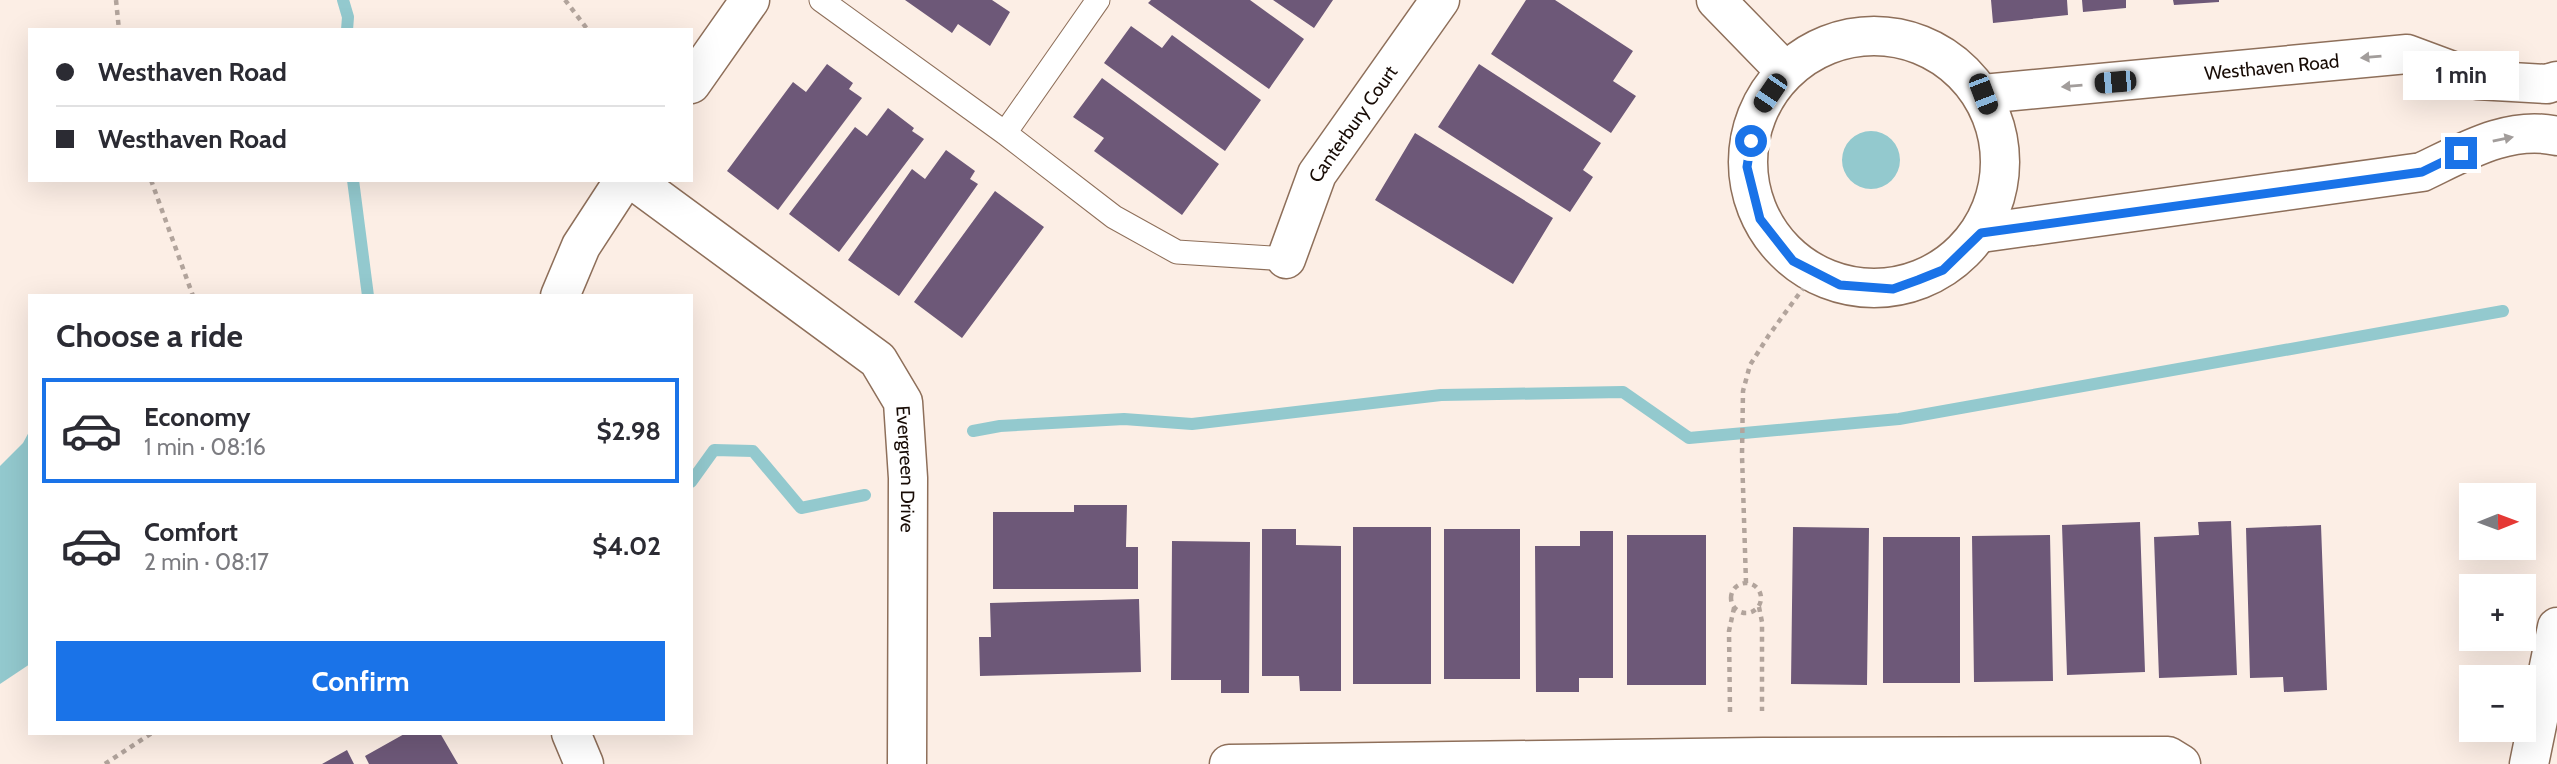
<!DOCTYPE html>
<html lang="en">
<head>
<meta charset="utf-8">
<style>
  body { margin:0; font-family:Cabin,sans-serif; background:#f2f2f3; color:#2b2b33; height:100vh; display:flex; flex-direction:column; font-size:26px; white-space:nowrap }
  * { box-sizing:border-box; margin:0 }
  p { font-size:23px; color:#7c7c81 }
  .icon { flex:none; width:38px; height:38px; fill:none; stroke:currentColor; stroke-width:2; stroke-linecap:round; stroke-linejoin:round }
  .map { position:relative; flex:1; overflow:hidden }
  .details { position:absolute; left:28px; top:294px; width:665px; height:441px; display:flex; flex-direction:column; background:#fff; border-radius:0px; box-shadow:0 7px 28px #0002 }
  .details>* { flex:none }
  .hud { position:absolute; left:28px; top:28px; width:665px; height:154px; border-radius:0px; box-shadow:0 7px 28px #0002; display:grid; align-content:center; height:154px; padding:0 28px; background:#fff }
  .needle { width:46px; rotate:89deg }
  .fabs { position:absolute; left:2459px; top:483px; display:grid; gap:14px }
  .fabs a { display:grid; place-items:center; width:77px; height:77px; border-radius:0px; background:#fff; box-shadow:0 7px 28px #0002; font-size:35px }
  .end { position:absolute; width:32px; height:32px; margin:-16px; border:9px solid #1a73e8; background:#fff; box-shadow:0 0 0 4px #fff }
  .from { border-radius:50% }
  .bubble { position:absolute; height:49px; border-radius:0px; background:#fff; box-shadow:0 7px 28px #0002; font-size:23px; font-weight:800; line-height:49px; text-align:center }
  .car { position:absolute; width:21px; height:42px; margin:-21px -10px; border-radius:9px; box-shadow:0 0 5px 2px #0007; background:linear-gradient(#222 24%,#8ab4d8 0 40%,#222 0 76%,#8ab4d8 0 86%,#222 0) }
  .hud b { display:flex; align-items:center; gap:24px; height:66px; font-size:26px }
  .hud b+b { border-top:2px solid #e1e1e2 }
  .hud i { width:18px; height:18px; background:#2b2b33 }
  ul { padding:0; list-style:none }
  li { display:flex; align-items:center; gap:21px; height:105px; margin:0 14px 10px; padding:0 14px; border:4px solid transparent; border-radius:0px }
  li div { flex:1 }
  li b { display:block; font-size:26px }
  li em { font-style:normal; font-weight:800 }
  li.selected { border-color:#1a73e8 }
  li>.icon { width:63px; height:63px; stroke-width:1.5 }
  h2 { padding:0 28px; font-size:32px; line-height:84px }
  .action { display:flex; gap:14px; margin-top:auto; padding:14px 28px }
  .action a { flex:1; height:80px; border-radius:0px; background:#1a73e8; color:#fff; font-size:28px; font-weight:800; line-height:80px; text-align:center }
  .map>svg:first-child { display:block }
  .water { fill:#93c9ce }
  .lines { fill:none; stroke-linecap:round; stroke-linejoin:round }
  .stream { stroke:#93c9ce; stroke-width:12 }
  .building { fill:#6d5878 }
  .lane-casing { stroke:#8e6f5a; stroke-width:25 }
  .street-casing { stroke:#8e6f5a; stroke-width:41 }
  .secondary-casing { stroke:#8e6f5a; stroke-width:41 }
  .path { stroke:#b2a49c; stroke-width:4.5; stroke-dasharray:5 5; stroke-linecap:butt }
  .lane { stroke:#fff; stroke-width:23 }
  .street { stroke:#fff; stroke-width:38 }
  .secondary { stroke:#fff; stroke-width:38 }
  .oneway { fill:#a29d9b }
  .route { stroke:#1a73e8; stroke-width:9 }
  .labels { text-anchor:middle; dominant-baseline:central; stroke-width:5; stroke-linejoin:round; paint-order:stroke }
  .street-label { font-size:19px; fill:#170b05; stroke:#fceee5 }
</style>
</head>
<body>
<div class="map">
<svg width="2557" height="764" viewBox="0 0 2557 764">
  <rect width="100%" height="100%" fill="#fceee5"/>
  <!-- water -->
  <path class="water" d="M1842 160a29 29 0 1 1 58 0a29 29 0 1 1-58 0Z
    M30,430V664L0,684V466L23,443Z"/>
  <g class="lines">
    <!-- stream -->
    <path class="stream" d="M343,0L348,17L347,30
      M353,180L368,296
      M973,431L1000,426L1124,419L1192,424L1441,395L1623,392L1689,438L1899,419L2503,311
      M691,482L714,450L753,451L801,508L865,495"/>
  </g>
  <!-- building -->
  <path class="building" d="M905,0H992L1010,12L990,46L958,24L952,33Z
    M1151,0H1250L1304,39L1269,89L1148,3Z
    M1273,0H1333L1314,28Z
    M1526,0H1555L1633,51L1613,81L1636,96L1611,133L1491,54Z
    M1991,0H2067L2068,15L1993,23Z
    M2082,0H2126V8L2083,12Z
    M2173,0H2219V2L2174,5Z
    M1131,26L1162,48L1172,35L1261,100L1225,151L1104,63Z
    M827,64L853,83L849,89L862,98L778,210L727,171L793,82L806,92Z
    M1479,64L1601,143L1583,170L1593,177L1570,212L1438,127Z
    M1102,78L1219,164L1182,215L1094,151L1104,138L1073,117Z
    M888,108L914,128L912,131L924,139L839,252L789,214L855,127L867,136Z
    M1415,133L1553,218L1513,284L1375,200Z
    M946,150L975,171L970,179L978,184L899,296L848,260L912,169L925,179Z
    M995,191L1044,227L962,338L914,302Z
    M1074,505H1127L1126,547H1138V589H993V512H1074Z
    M2231,521L2237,675L2159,678L2154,537L2199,535L2198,522Z
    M2140,522L2145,672L2067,675L2062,525Z
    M2321,525L2327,690L2284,692L2283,677L2250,678L2246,528Z
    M1353,527H1431V684H1353Z
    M1793,527L1869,528L1867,685L1791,684Z
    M1262,529H1296V545L1341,546V691H1300L1299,676H1262Z
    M1444,529H1520V679H1444Z
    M1580,531H1613V678H1579V692H1536L1535,546H1580Z
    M1627,535H1706V685H1627Z
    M2050,535L2053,681L1974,682L1972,536Z
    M1883,537H1960V683H1883Z
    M1172,541L1250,542L1249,693H1221V680H1171Z
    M1139,599L1141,672L980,676L979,637H991L990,603Z
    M406,733H440L458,764H369L365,756Z
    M347,750L354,764H322Z"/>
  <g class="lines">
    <defs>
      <path id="lane" d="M821,0L1005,133L1114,217L1177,252L1286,259
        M1005,133L1098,0"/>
      <g id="street">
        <path d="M1716,0L1785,71"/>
        <circle cx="1874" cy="162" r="126"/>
        <path d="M691,84L750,0"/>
        <path id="s1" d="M1983,94L2407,54L2477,80L2547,84L2557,81"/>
        <path id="s2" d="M633,180L878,360L903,402L908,478L907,764"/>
        <path d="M1981,233L2422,172C2464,152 2509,125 2557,136"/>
        <path id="s3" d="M1286,259L1317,174L1440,0"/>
        <path d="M560,296L581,246L624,180"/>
        <path d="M571,733L584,764"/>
        <path d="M1229,764L1763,757L2168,756L2181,764"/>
      </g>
      <path id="secondary" d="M2529,764L2557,627"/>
    </defs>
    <!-- lane casing -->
    <use href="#lane" class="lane-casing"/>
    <!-- street casing -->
    <use href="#street" class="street-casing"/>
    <!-- secondary casing -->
    <use href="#secondary" class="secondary-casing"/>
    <!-- path -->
    <path class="path" d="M116,0L119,30
      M565,0L588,30
      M151,180L193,296
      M1731 598a15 15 0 1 1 30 0a15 15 0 1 1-30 0Z
      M1746,583L1742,455L1743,391L1750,365L1769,335L1815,272
      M1759,607L1762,622V711
      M1730,712L1729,631L1734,608
      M105,764L152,733"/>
    <!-- lane -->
    <use href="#lane" class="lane"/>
    <!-- street -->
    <use href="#street" class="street"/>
    <!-- secondary -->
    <use href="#secondary" class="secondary"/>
  </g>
  <!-- one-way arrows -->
  <defs><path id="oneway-solid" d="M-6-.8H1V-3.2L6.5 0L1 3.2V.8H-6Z" transform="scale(1.75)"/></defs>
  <g class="oneway">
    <use href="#oneway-solid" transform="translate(2371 57) rotate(175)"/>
    <use href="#oneway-solid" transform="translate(2072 86) rotate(175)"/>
    <use href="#oneway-solid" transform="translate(2503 139) rotate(-12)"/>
  </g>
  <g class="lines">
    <!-- route -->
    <path class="route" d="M1751,141L1747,167L1760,219L1793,261L1840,285L1893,289L1918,280L1943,270L1981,233L2422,172L2461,153"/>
  </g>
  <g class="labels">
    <!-- street labels -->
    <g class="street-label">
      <text stroke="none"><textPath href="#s1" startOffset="290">Westhaven Road</textPath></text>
      <text stroke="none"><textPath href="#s3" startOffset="152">Canterbury Court</textPath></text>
      <text stroke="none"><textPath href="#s2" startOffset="420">Evergreen Drive</textPath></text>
    </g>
  </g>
</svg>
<div class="fabs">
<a><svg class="needle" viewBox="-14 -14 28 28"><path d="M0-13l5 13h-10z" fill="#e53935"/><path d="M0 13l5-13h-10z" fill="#7c7c81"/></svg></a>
<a>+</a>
<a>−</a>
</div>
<i class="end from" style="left:1751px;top:141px"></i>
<i class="end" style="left:2461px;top:153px"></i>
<div class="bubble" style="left:2403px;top:51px;width:116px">1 min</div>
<i class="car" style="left:2115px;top:82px;rotate:265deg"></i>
<i class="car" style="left:1770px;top:93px;rotate:214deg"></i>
<i class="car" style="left:1983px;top:94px;rotate:159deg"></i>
<div class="hud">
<b><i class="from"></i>Westhaven Road</b>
<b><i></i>Westhaven Road</b>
</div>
<section class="details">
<h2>Choose a ride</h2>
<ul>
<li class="selected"><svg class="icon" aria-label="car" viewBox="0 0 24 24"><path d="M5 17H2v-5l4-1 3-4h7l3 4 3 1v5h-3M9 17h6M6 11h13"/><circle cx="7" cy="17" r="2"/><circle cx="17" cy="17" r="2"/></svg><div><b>Economy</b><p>1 min · 08:16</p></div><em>$2.98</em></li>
<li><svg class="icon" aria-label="car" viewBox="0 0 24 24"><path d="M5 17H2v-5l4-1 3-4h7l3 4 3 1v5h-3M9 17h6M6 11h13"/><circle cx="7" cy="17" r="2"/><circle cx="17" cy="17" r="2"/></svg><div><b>Comfort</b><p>2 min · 08:17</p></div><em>$4.02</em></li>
</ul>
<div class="action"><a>Confirm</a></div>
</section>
</div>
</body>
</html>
